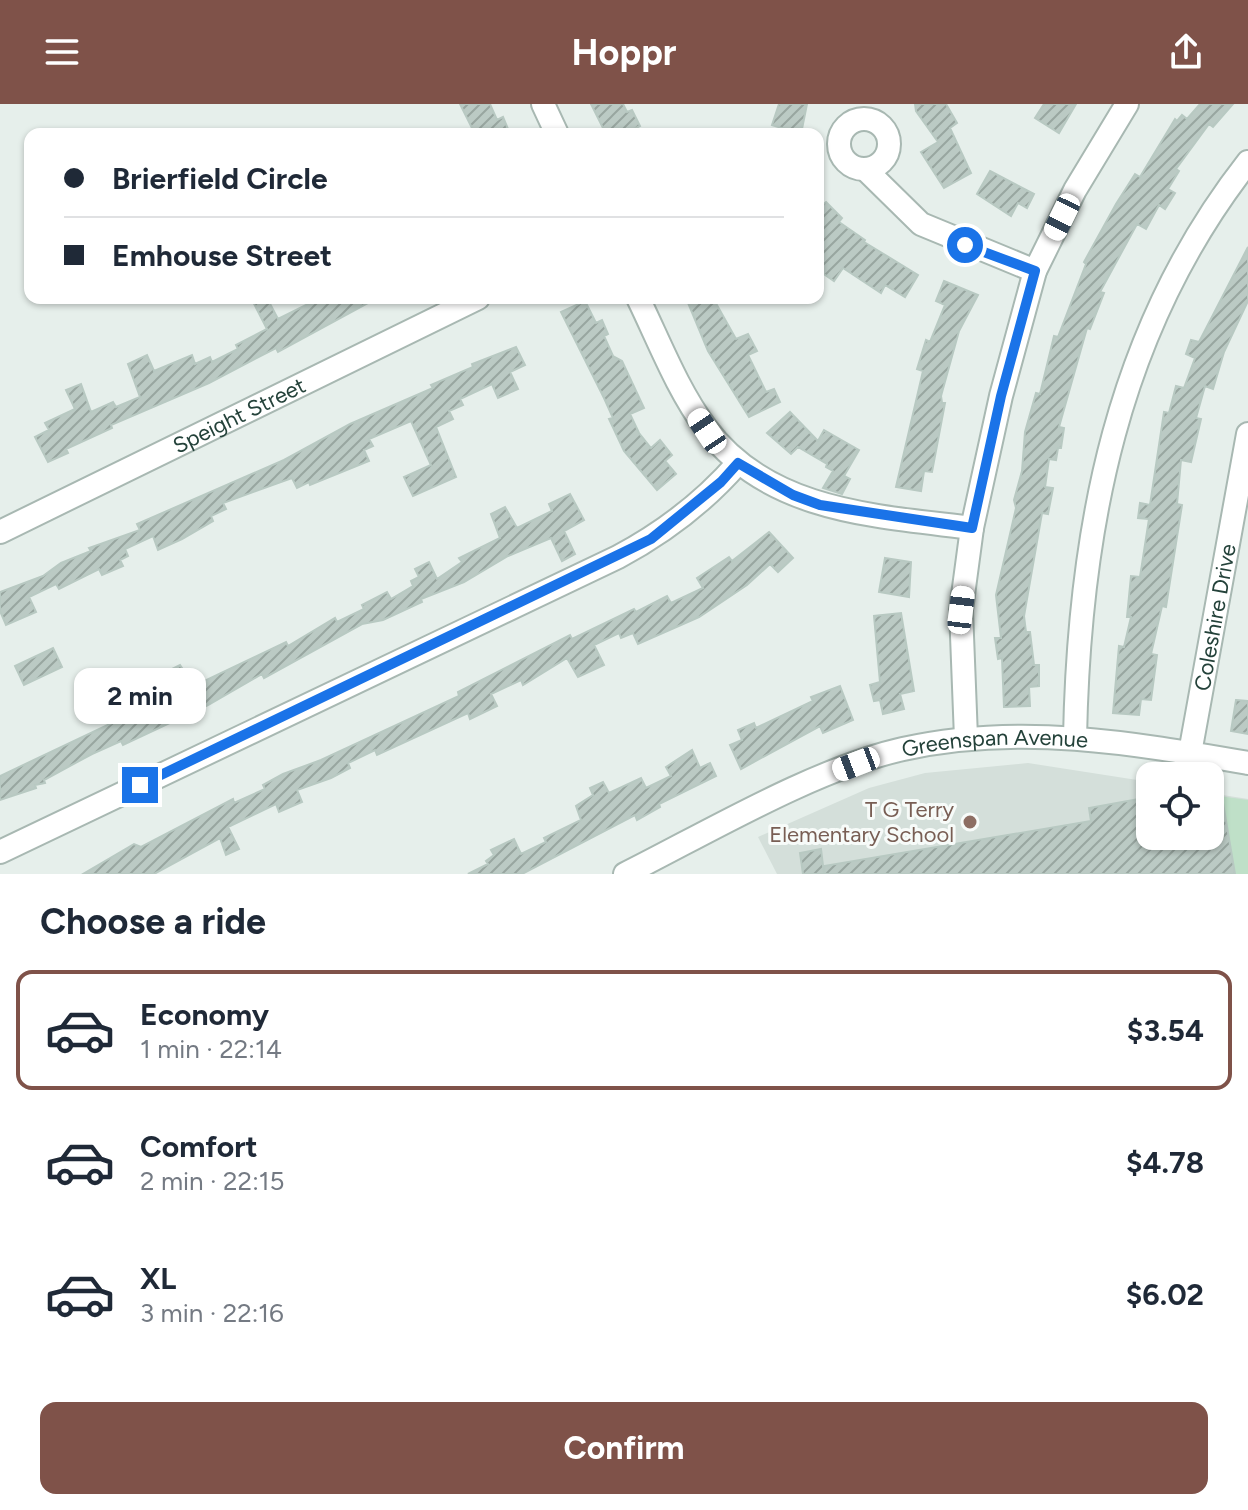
<!DOCTYPE html>
<html lang="en">
<head>
<meta charset="utf-8">
<style>
  body { margin:0; font-family:Figtree,sans-serif; background:#f2f2f3; color:#1f2937; height:100vh; display:flex; flex-direction:column; font-size:30px; white-space:nowrap }
  * { box-sizing:border-box; margin:0 }
  p { font-size:26px; color:#747a83 }
  .icon { flex:none; width:44px; height:44px; fill:none; stroke:currentColor; stroke-width:2; stroke-linecap:round; stroke-linejoin:round }
  .map { position:relative; height:770px; overflow:hidden }
  .details { display:flex; flex-direction:column; background:#fff; flex:1 }
  .details>* { flex:none }
  .guide { position:absolute; left:24px; top:24px; width:800px; height:176px; border-radius:16px; box-shadow:0 2px 6px #0004; display:grid; align-content:center; height:176px; padding:0 40px; background:#fff }
  .controls { position:absolute; left:1136px; top:658px; display:grid; gap:16px }
  .controls a { display:grid; place-items:center; width:88px; height:88px; border-radius:16px; background:#fff; box-shadow:0 2px 6px #0004; font-size:40px }
  .end { position:absolute; width:36px; height:36px; margin:-18px; border:10px solid #1a73e8; background:#fff; box-shadow:0 0 0 4px #fff }
  .from { border-radius:50% }
  .bubble { position:absolute; height:56px; border-radius:16px; background:#fff; box-shadow:0 2px 6px #0004; font-size:26px; font-weight:700; line-height:56px; text-align:center }
  .car { position:absolute; width:24px; height:48px; margin:-24px -12px; border-radius:10px; box-shadow:0 0 6px 2px #0007; background:linear-gradient(#fff 24%,#345 0 40%,#fff 0 76%,#345 0 86%,#fff 0) }
  .guide b { display:flex; align-items:center; gap:28px; height:76px; font-size:30px }
  .guide b+b { border-top:2px solid #e0e1e3 }
  .guide i { width:20px; height:20px; background:#1f2937 }
  ul { padding:0; list-style:none }
  li { display:flex; align-items:center; gap:24px; height:120px; margin:0 16px 12px; padding:0 24px; border:4px solid transparent; border-radius:16px }
  li div { flex:1 }
  li b { display:block; font-size:30px }
  li em { font-style:normal; font-weight:700 }
  li.selected { border-color:#7f5249 }
  li>.icon { width:72px; height:72px; stroke-width:1.5 }
  h2 { padding:0 40px; font-size:36px; line-height:96px }
  .button { display:flex; gap:16px; margin-top:auto; padding:16px 40px }
  .button a { flex:1; height:92px; border-radius:16px; background:#7f5249; color:#fff; font-size:32px; font-weight:700; line-height:92px; text-align:center }
  header { display:flex; justify-content:space-between; align-items:center; height:104px; padding:0 40px; background:#7f5249; color:#fff; font-size:36px; font-weight:700 }
  .map>svg:first-child { display:block }
  .built { fill:#d4dfda }
  .green { fill:#bfe0c8 }
  .building { fill:url(#building-hatch); stroke:#b8c9c2; stroke-width:2 }
  .lines { fill:none; stroke-linecap:round; stroke-linejoin:round }
  .minor-casing { stroke:#a8b8b2; stroke-width:26 }
  .minor { stroke:#fff; stroke-width:22 }
  .route { stroke:#1a73e8; stroke-width:10 }
  .education-dot { fill:#8d6e63; stroke:#f7fbf9; stroke-width:3 }
  .labels { text-anchor:middle; dominant-baseline:central; stroke-width:6; stroke-linejoin:round; paint-order:stroke }
  .street-label { font-size:22px; fill:#24423a; stroke:#f7fbf9 }
  .education-label { font-size:22px; fill:#785e54; stroke:#f7fbf9; text-anchor:end }
</style>
</head>
<body>
<header><svg class="icon" aria-label="menu" viewBox="0 0 24 24"><path d="M4 6h16M4 12h16M4 18h16"/></svg>Hoppr<svg class="icon" aria-label="share" viewBox="0 0 24 24"><path d="M12 15V3M7 8l5-5 5 5M5 13v7h14v-7"/></svg></header>
<div class="map">
<svg width="1248" height="770" viewBox="0 0 1248 770">
  <defs>
    <pattern id="building-hatch" width="6" height="6" patternUnits="userSpaceOnUse" patternTransform="scale(2)"><rect width="6" height="6" fill="#bbcac4"/><path d="M-1 1l2-2M0 6l6-6M5 7l2-2" fill="none" stroke="#98a6a0"/></pattern>
  </defs>
  <rect width="100%" height="100%" fill="#e6efeb"/>
  <!-- built -->
  <path class="built" d="M1028,659L1150,678V732H1210V689L1248,695V770H777L758,733L869,684L925,669Z"/>
  <!-- green -->
  <path class="green" d="M1219,692L1248,696V770H1234Z"/>
  <!-- building -->
  <path class="building" d="M460,0H490L497,16L503,13L510,30H464L473,26Z
    M591,0H623L627,8L632,6L640,22L632,26L634,30H606Z
    M779,0H807L801,30L772,21Z
    M915,0H946L957,19L950,24L971,69L944,84L921,48L938,38L916,7Z
    M1044,0H1076L1059,29L1035,14Z
    M1200,0H1233L1213,23L1209,20L1176,65L1179,67L1168,85L1175,89L1165,105L1159,101L1146,125L1137,120L1100,188L1104,189L1090,225L1087,224L1059,323L1064,324L1061,344H1058L1056,356L1049,355L1045,383L1053,384L1048,410L1042,409L1024,512L1026,528H1030L1034,561H1039V582L1029,583L1030,602L1004,603L1002,554L998,555L995,534H1001L996,491L1016,404L1014,396L1022,367L1025,328L1036,289L1040,290L1054,232L1058,233L1086,160L1084,158L1116,100L1135,70L1140,73L1175,15L1177,17L1182,11L1187,15Z
    M990,67L1034,90L1027,104L1018,99L1011,112L977,90Z
    M826,98L842,114L839,118L865,136L864,138L918,171L905,193L885,181L881,189L843,164L834,177L818,166V105Z
    M1248,143V197L1224,248L1213,285L1205,282L1196,314L1201,315L1191,358L1181,356L1177,400L1182,401L1166,503L1162,502L1151,550L1157,551L1151,596L1141,595L1139,611L1113,609L1119,542L1124,543L1131,513H1127L1131,472L1140,473L1149,415L1138,414L1140,399L1150,401L1164,308L1169,309L1176,282L1184,284L1195,254L1186,250L1191,236L1199,238Z
    M944,177L978,191L959,227L941,292L942,299H945L932,368L924,367L921,387L896,383L923,267L917,265L926,236L930,238L945,201L936,197Z
    M251,194H267L278,215L320,194H377L278,248L276,244L209,279L111,321L112,324L66,345L68,349L48,358L35,333L49,326L45,319L75,305L66,286L81,280L91,308L113,298L116,303L140,293L128,260L147,251L154,267L192,251L195,260L210,253L212,258L238,245L236,241L267,225Z
    M686,194H713L736,235L748,230L757,247L748,251L766,288L774,285L780,298L749,313L708,247Z
    M585,197L596,219L602,216L608,230L604,232L613,252L622,257L644,304L630,310L639,329L651,344L660,336L672,351L665,357L676,370L657,386L624,347L609,315L613,314L604,294L561,208Z
    M516,243L525,261L510,268L518,285L498,294L492,280L460,295L463,301L449,307L453,315L436,323L456,373L413,392L404,373L431,361L411,317L369,335L373,342L364,346L369,357L310,381L309,378L297,384L292,374L223,399L226,405L211,412L213,417L182,435L158,446L153,432L125,445L128,452L120,456L123,462L102,471L99,465L59,485L56,480L29,493L36,508L6,521L0,507V488L43,472L61,459L91,447L89,444L140,426L137,420L284,356L350,320L433,284L431,281L473,263L472,260Z
    M790,308L818,337L824,326L859,346L844,372L850,375L842,390L823,384L833,367L826,363L827,360L798,343L791,350L767,329Z
    M570,390L584,416L564,427L575,450L562,457L551,434L508,452L464,478L421,495L422,498L383,516L362,520L264,574L262,570L208,601L123,641L121,637L92,650L44,676L45,679L35,681L36,684L0,696V672L112,619L101,598L132,583L140,593L169,580L164,569L180,561L194,582L286,538L288,542L335,514L337,518L364,505L362,501L387,488L391,495L413,482L411,477L419,473L415,465L429,458L437,475L462,458L459,454L500,434L491,410L505,403L517,424L552,407L549,400Z
    M769,428L793,454L778,468L770,460L747,481L699,513L638,540L633,529L621,534L619,529L594,541L604,561L578,573L567,554L523,581L521,576L491,590L497,602L470,615L468,609L377,651L375,646L348,659L350,664L331,674L297,686L302,698L279,708L276,700L228,723L239,745L226,751L220,734L154,770H83L134,740L141,743L233,695L234,699L265,685L263,681L283,670L321,656L459,592L458,588L570,531L572,535L634,505L636,508L667,492L671,499L703,484L697,474L729,453L732,457Z
    M885,454L911,458L909,493L879,488Z
    M901,509L914,587L900,590L904,605L883,610L880,596L874,597L870,581L880,578L874,512Z
    M53,544L62,563L24,581L15,562Z
    M840,582L853,616L823,629L820,622L741,665L730,641L742,636L738,626L754,619L756,624L813,597L811,593Z
    M1236,596L1248,597V630L1231,627Z
    M692,646L700,664L710,659L716,672L659,700L660,703L637,716L635,711L522,770H468L488,760L486,757L494,751L491,746L514,735L521,750L546,738L544,734L581,716L576,702L593,691L590,684L603,678L609,689L641,674L646,684L671,672L666,663Z
    M1150,693V732H1210V695L1222,693L1235,770H825L824,762L1091,717L1089,704Z
    M821,745L824,770H803L800,749Z"/>
  <g class="lines">
    <defs>
      <g id="minor">
        <path d="M543,0L557,30"/>
        <circle cx="864" cy="40" r="25"/>
        <path d="M865,65L921,120L1035,167"/>
        <path d="M638,194C659,237 677,285 706,324C768,408 877,412 972,424"/>
        <path id="s1" d="M0,428L478,194"/>
        <path d="M966,634L961,506L972,424L1001,292L1035,167L1075,86L1127,0"/>
        <path d="M1075,634C1079,425 1117,225 1248,58"/>
        <path id="s2" d="M1190,649L1248,330"/>
        <path d="M0,748L618,453C663,429 704,398 738,359"/>
        <path id="s3" d="M625,770C707,729 814,665 903,645C1019,619 1133,639 1248,659"/>
      </g>
    </defs>
    <!-- minor casing -->
    <use href="#minor" class="minor-casing"/>
    <!-- minor -->
    <use href="#minor" class="minor"/>
  </g>
  <g class="lines">
    <!-- route -->
    <path class="route" d="M140,681L651,435L721,378L738,359L793,391L820,401L972,424L1001,292L1035,167L965,141"/>
  </g>
  <!-- markers -->
  <circle class="education-dot" cx="970" cy="718" r="8"/>
  <g class="labels">
    <!-- street labels -->
    <g class="street-label">
      <text stroke="none"><textPath href="#s1" startOffset="266">Speight Street</textPath></text>
      <text stroke="none"><textPath href="#s2" startOffset="138">Coleshire Drive</textPath></text>
      <text stroke="none"><textPath href="#s3" startOffset="398">Greenspan Avenue</textPath></text>
    </g>
    <!-- education labels -->
    <g class="education-label">
      <text x="954" y="705">T G Terry<tspan x="954" dy="25">Elementary School</tspan></text>
    </g>
  </g>
</svg>
<div class="controls">
<a><svg class="icon" aria-label="locate" viewBox="0 0 24 24"><circle cx="12" cy="12" r="6"/><path d="M12 2v4M12 18v4M2 12h4M18 12h4"/></svg></a>
</div>
<i class="end from" style="left:965px;top:141px"></i>
<i class="end" style="left:140px;top:681px"></i>
<div class="bubble" style="left:74px;top:564px;width:132px">2 min</div>
<i class="car" style="left:1062px;top:113px;rotate:206deg"></i>
<i class="car" style="left:707px;top:327px;rotate:326deg"></i>
<i class="car" style="left:961px;top:506px;rotate:7deg"></i>
<i class="car" style="left:856px;top:660px;rotate:249deg"></i>
<div class="guide">
<b><i class="from"></i>Brierfield Circle</b>
<b><i></i>Emhouse Street</b>
</div>
</div>
<section class="details">
<h2>Choose a ride</h2>
<ul>
<li class="selected"><svg class="icon" aria-label="car" viewBox="0 0 24 24"><path d="M5 17H2v-5l4-1 3-4h7l3 4 3 1v5h-3M9 17h6M6 11h13"/><circle cx="7" cy="17" r="2"/><circle cx="17" cy="17" r="2"/></svg><div><b>Economy</b><p>1 min · 22:14</p></div><em>$3.54</em></li>
<li><svg class="icon" aria-label="car" viewBox="0 0 24 24"><path d="M5 17H2v-5l4-1 3-4h7l3 4 3 1v5h-3M9 17h6M6 11h13"/><circle cx="7" cy="17" r="2"/><circle cx="17" cy="17" r="2"/></svg><div><b>Comfort</b><p>2 min · 22:15</p></div><em>$4.78</em></li>
<li><svg class="icon" aria-label="car" viewBox="0 0 24 24"><path d="M5 17H2v-5l4-1 3-4h7l3 4 3 1v5h-3M9 17h6M6 11h13"/><circle cx="7" cy="17" r="2"/><circle cx="17" cy="17" r="2"/></svg><div><b>XL</b><p>3 min · 22:16</p></div><em>$6.02</em></li>
</ul>
<div class="button"><a>Confirm</a></div>
</section>
</body>
</html>
